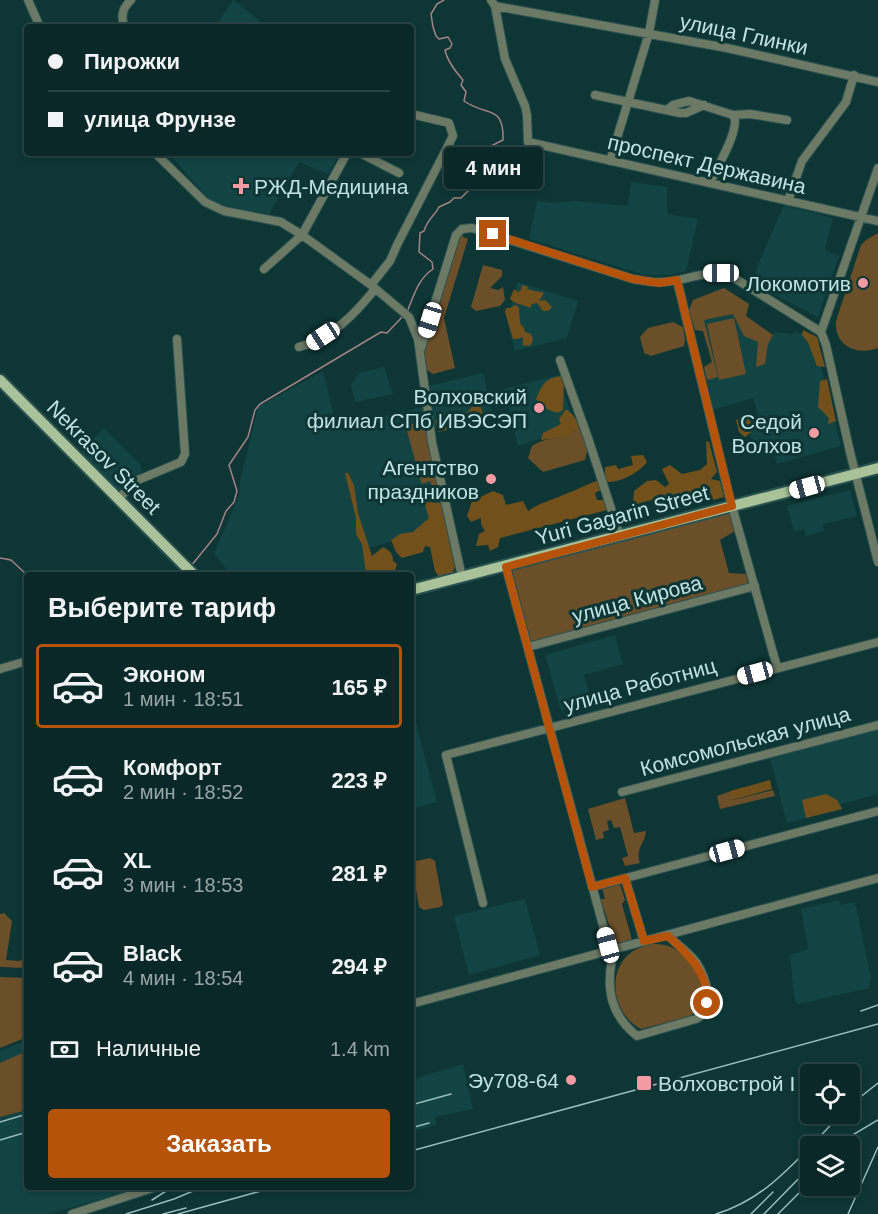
<!DOCTYPE html>
<html lang="ru">
<head>
<meta charset="utf-8">
<style>
  body { margin:0; font-family:Helvetica,sans-serif; background:#183434; color:#f1f3f6; height:100vh; display:flex; flex-direction:column; font-size:22px; white-space:nowrap }
  * { box-sizing:border-box; margin:0 }
  p { font-size:20px; color:#99a6a8 }
  .icon { flex:none; width:33px; height:33px; fill:none; stroke:currentColor; stroke-width:2; stroke-linecap:round; stroke-linejoin:round }
  .map { position:relative; flex:1; overflow:hidden }
  .drawer { position:absolute; left:24px; top:572px; width:390px; height:618px; display:flex; flex-direction:column; background:#0a2828; border-radius:6px; box-shadow:0 3px 9px #0003,0 0 0 2px #2a4445 }
  .drawer>* { flex:none }
  .guide { position:absolute; left:24px; top:24px; width:390px; height:132px; border-radius:6px; box-shadow:0 3px 9px #0003,0 0 0 2px #2a4445; display:grid; align-content:center; height:132px; padding:0 24px; background:#0a2828 }
  .tools { position:absolute; left:800px; top:1064px; display:grid; gap:12px }
  .tools a { display:grid; place-items:center; width:60px; height:60px; border-radius:6px; background:#0a2828; box-shadow:0 3px 9px #0003,0 0 0 2px #2a4445; font-size:30px }
  .end { position:absolute; width:27px; height:27px; margin:-14px; border:8px solid #b45309; background:#fff; box-shadow:0 0 0 3px #fff }
  .from { border-radius:50% }
  .bubble { position:absolute; height:42px; border-radius:6px; background:#0a2828; box-shadow:0 3px 9px #0003,0 0 0 2px #2a4445; font-size:20px; font-weight:700; line-height:42px; text-align:center }
  .car { position:absolute; width:18px; height:36px; margin:-18px -9px; border-radius:8px; box-shadow:0 0 4px 2px #0007; background:linear-gradient(#fff 24%,#345 0 40%,#fff 0 76%,#345 0 86%,#fff 0) }
  .guide b { display:flex; align-items:center; gap:21px; height:57px; font-size:22px }
  .guide b+b { border-top:2px solid #2a4445 }
  .guide i { width:15px; height:15px; background:#f1f3f6 }
  ul { padding:0; list-style:none }
  li { display:flex; align-items:center; gap:18px; height:84px; margin:0 12px 9px; padding:0 12px; border:3px solid transparent; border-radius:6px }
  li div { flex:1 }
  li b { display:block; font-size:22px }
  li em { font-style:normal; font-weight:700 }
  li.on { border-color:#b45309 }
  li>.icon { width:54px; height:54px; stroke-width:1.5 }
  h2 { padding:0 24px; font-size:27px; line-height:72px }
  .pay { display:flex; align-items:center; gap:15px; height:66px; padding:0 24px; font-size:22px }
  .pay p { margin-inline-start:auto }
  .button { display:flex; gap:12px; margin-top:auto; padding:12px 24px }
  .button a { flex:1; height:69px; border-radius:6px; background:#b45309; color:#fff; font-size:24px; font-weight:700; line-height:69px; text-align:center }
  .map>svg:first-child { display:block }
  .built { fill:#134444 }
  .green { fill:#6b4f28 }
  .forest { fill:#72501c }
  .lines { fill:none; stroke-linecap:round; stroke-linejoin:round }
  .stream { stroke:#a38287; stroke-width:1.5 }
  .minor-casing { stroke:#2a5251; stroke-width:10 }
  .major-casing { stroke:#2a5251; stroke-width:14 }
  .minor { stroke:#6c7965; stroke-width:8 }
  .major { stroke:#a9c299; stroke-width:10 }
  .rail { stroke:#97bcbb; stroke-width:1.5 }
  .route { stroke:#b45309; stroke-width:8 }
  .poi-dot { fill:#f49aa3; stroke:#0d3635; stroke-width:2 }
  .labels { text-anchor:middle; dominant-baseline:central; stroke-width:6; stroke-linejoin:round; paint-order:stroke }
  .street-label { font-size:21px; fill:#c0e3e2; stroke:#0d3635 }
  .poi-label { font-size:21px; fill:#c0e3e2; stroke:#0d3635; text-anchor:end }
</style>
</head>
<body>
<div class="map">
<svg width="878" height="1214" viewBox="0 0 878 1214">
  <rect width="100%" height="100%" fill="#0d3635"/>
  <!-- built -->
  <path class="built" d="M233,0H234L267,27H215Z
    M168,153H340L328,174L299,162L269,214L219,205L208,198Z
    M631,182L667,187V214L698,219L686,271L671,275H644L529,239L537,201L553,203L575,201L628,206Z
    M784,205L833,218L825,250L839,256L818,317L752,283L759,262Z
    M518,282L578,301L567,338L515,351L507,321Z
    M724,288L749,304L746,316L773,335L774,332L792,334L796,332L813,335L841,446L777,464L774,452L768,453L760,446L753,447L749,431L774,424L772,418L757,421V410L753,398L713,410L704,367L712,362L703,331L695,330L689,310L693,300Z
    M384,367L393,394L355,402L351,385L359,373Z
    M323,371L338,431V426L423,407L448,525L368,548L374,574H230L214,553L239,496L240,482L258,407Z
    M483,373L493,416L434,429L429,386Z
    M558,375L576,427L518,446L504,389Z
    M104,428L140,464L142,472L120,491L81,451Z
    M850,490L857,516L823,524L824,531L806,536L804,529L794,532L787,506Z
    M615,635L623,664L584,675L592,702L561,711L545,655Z
    M411,716H414L437,802L411,809Z
    M878,729V794L841,804L842,809L787,823L770,758Z
    M525,899L540,955L469,975L454,916Z
    M839,900L841,905L854,902L856,907L871,977L869,988L799,1004L795,1001L794,995L790,955L808,949L801,909Z
    M27,1040V1186L145,1187L48,1214H0V1051Z
    M463,1064L473,1109L435,1117L436,1125L411,1132V1080Z"/>
  <!-- green -->
  <path class="green" d="M878,233V348C857,356 834,346 836,321L861,245L866,240Z
    M462,236L468,239L444,318L455,368L433,374L423,367V357L459,237Z
    M483,265L502,270V276L490,288L498,290L503,287L505,300L500,306L476,311L471,307Z
    M724,288L749,304L746,316L773,335L768,344L765,364L756,367L758,342L744,336L733,314L704,320L718,377L707,380L704,367L712,362L703,331L695,330L689,310L693,300Z
    M734,318L746,374L719,380L707,324Z
    M673,322L683,327L685,340L684,346L651,356L644,353L640,337L648,328Z
    M425,422L427,424L440,492L435,494L430,481L422,484L420,479L406,427L411,424Z
    M580,426L588,448L585,460L543,472L528,458L532,446C548,435 567,441 580,426Z
    M730,512L735,531L720,540L729,573L746,574L749,586L532,645L512,570Z
    M773,790L775,796L720,809L717,796L731,791L733,800Z
    M625,798L634,833L646,831C645,844 635,848 640,863L625,866L622,858L628,856L620,827L614,828L611,820L607,821L609,830L603,832L604,838L596,840L588,809Z
    M430,858L435,861L443,905L440,907L424,910L419,907L412,866L416,861Z
    M620,884L625,900L622,904L632,940L613,946L608,932L611,931L604,909H601L599,899H605L602,888Z
    M4,913L12,921L6,960L20,961L27,955V968L0,967V914Z
    M650,944C658,944 666,944 673,948C695,960 718,1001 688,1017L641,1029C615,1016 605,975 629,954C635,949 643,946 650,944Z
    M0,977L27,978V1037L0,1048Z
    M27,1051V1110L0,1117V1063Z"/>
  <!-- forest -->
  <path class="forest" d="M522,285L528,287L527,289L544,293L539,301L545,300L552,307L548,311H543L537,303L532,304L530,308C523,304 516,305 510,299L514,289L518,292L521,290Z
    M515,305L519,307L520,323L524,328L525,332L531,334L533,339L531,345L523,346V337L518,339H513L505,312L506,308H510Z
    M803,330L817,337L825,367L817,366L808,342L802,335Z
    M561,376L564,380L563,410L557,413L544,408L536,399C542,385 545,378 561,376Z
    M827,379L836,421L828,424L829,418L818,407L820,381Z
    M472,407H481L483,416L480,421L439,432L435,421C445,412 454,409 467,413Z
    M566,409L573,415L580,426C570,438 556,438 541,440L543,433L561,424L559,419Z
    M748,417H773L775,423L766,429L762,424C756,426 751,433 745,437L739,432L736,420Z
    M706,441L709,442L717,472L711,479L720,481L724,497L713,500L710,491L678,499L666,505L665,502L657,505L655,499L633,505L634,491L647,481L656,480L665,487L669,484L662,469L670,465L682,474L700,470L707,464Z
    M643,455L647,462C638,474 619,483 605,482V467L616,465L618,469L633,465L631,456Z
    M345,473H348L354,485L358,513L372,556L383,547C390,551 393,553 393,561L397,564L394,574H366L362,544L356,534V518Z
    M599,480L601,490L595,493L597,500H605L607,510L500,538L498,547L490,551L488,545L476,546L479,534L485,531L481,524V518L471,522L467,516L472,501L493,491L503,495L506,505L523,501L528,511C539,503 550,501 563,495C575,491 587,484 599,480Z
    M424,502L441,503L456,564L452,574L439,577L435,571L430,547L425,546L423,552L402,558L396,552L391,540L400,534L413,532L429,518Z
    M770,780L772,789L732,800L730,791Z
    M826,794L837,800L842,809L806,818L802,800Z"/>
  <g class="lines">
    <!-- stream -->
    <path class="stream" d="M407,312C414,295 418,279 433,269L432,262L419,252L420,233L424,231C428,218 434,217 439,207L450,202L454,198H461L470,189V183L486,166L491,146L503,140C504,104 487,117 464,101L466,92L461,85L463,80C456,72 447,61 445,50L450,48L452,44L448,37L439,39L436,36L433,27L431,14L437,4L444,0
      M0,558L11,560L27,575
      M191,566L217,534L226,511L234,502L237,491L229,465L248,437L255,410L260,404L381,332L387,333L404,315"/>
    <defs>
      <path id="minor" d="M28,0L40,27
        M491,0L495,6L505,59L525,106L527,115L528,142L878,221
        M495,6L727,48L878,82
        M124,27C121,15 122,9 131,0
        M595,95L680,113H686L704,105
        M667,110L673,105L689,101L733,115L750,114L787,120
        M155,153L205,202L224,211L281,222L302,235L371,285L409,317L418,339L432,442L462,577
        M360,153L399,173
        M610,161L649,33L655,0
        M878,168L821,332L826,345L850,452L878,562
        M710,183C716,169 742,127 733,115
        M788,201L802,161L846,102L854,75
        M264,269L302,235L347,153
        M677,280L730,499L777,667
        M371,285L390,261L398,243L453,136L449,123L411,114
        M299,347C331,339 355,314 375,289
        M421,348L456,235L462,229L472,228L633,279C642,280 652,283 662,282C687,281 704,269 731,276L821,332
        M560,360L588,438L620,536
        M118,499L138,480L181,462L185,454L177,339
        M506,567L612,959C606,990 611,1015 637,1036L696,1019C716,1008 706,977 696,962C688,952 677,944 667,935
        M528,647L755,586
        M0,669L27,661
        M622,792L878,725
        M625,878L644,941
        M592,887L878,811
        M483,903L446,755L878,642
        M411,1004L878,878
        M72,1214L159,1186"/>
      <path id="major" d="M0,380L193,574
        M411,590L878,468"/>
    </defs>
    <!-- minor casing -->
    <use href="#minor" class="minor-casing"/>
    <!-- major casing -->
    <use href="#major" class="major-casing"/>
    <!-- minor -->
    <use href="#minor" class="minor"/>
    <!-- major -->
    <use href="#major" class="major"/>
    <!-- rail -->
    <path class="rail" d="M861,1011L878,1005
      M411,1105L451,1094
      M849,1106L878,1083
      M0,1122L27,1114
      M411,1128L429,1123
      M0,1140L27,1132
      M811,1146L842,1113
      M834,1146L878,1120
      M411,1151L878,1024
      M152,1200L174,1186
      M126,1214L174,1199L205,1186
      M163,1214L186,1208
      M178,1214L279,1186
      M716,1214C756,1202 782,1176 810,1147
      M751,1214L773,1192
      M764,1214L810,1167
      M778,1214L810,1182
      M848,1214L878,1147"/>
  </g>
  <g class="lines">
    <!-- route -->
    <path class="route" d="M493,234L633,279L659,283L677,280L732,506L506,567L592,887L625,878L644,941L668,936C688,954 709,973 707,1003"/>
  </g>
  <!-- markers -->
  <g class="poi-dot">
    <path d="M238 177h6v6h6v6h-6v6h-6v-6h-6v-6h6z"/>
    <circle cx="863" cy="283" r="6"/>
    <circle cx="539" cy="408" r="6"/>
    <circle cx="814" cy="433" r="6"/>
    <circle cx="491" cy="479" r="6"/>
    <circle cx="571" cy="1080" r="6"/>
    <rect x="636" y="1075" width="16" height="16" rx="3"/>
  </g>
  <g class="labels">
    <!-- street labels -->
    <g class="street-label">
      <text transform="translate(744 34) rotate(12)">улица Глинки</text>
      <text transform="translate(707 164) rotate(13)">проспект Державина</text>
      <text transform="translate(104 457) rotate(45)">Nekrasov Street</text>
      <text transform="translate(622 515) rotate(-15)">Yuri Gagarin Street</text>
      <text transform="translate(637 599) rotate(-15)">улица Кирова</text>
      <text transform="translate(640 685) rotate(-15)">улица Работниц</text>
      <text transform="translate(745 741) rotate(-15)">Комсомольская улица</text>
    </g>
    <!-- poi labels -->
    <g class="poi-label">
      <text x="254" y="186" text-anchor="start">РЖД-Медицина</text>
      <text x="851" y="283">Локомотив</text>
      <text x="527" y="396">Волховский<tspan x="527" dy="24">филиал СПб ИВЭСЭП</tspan></text>
      <text x="802" y="421">Седой<tspan x="802" dy="24">Волхов</tspan></text>
      <text x="479" y="467">Агентство<tspan x="479" dy="24">праздников</tspan></text>
      <text x="559" y="1080">Эу708-64</text>
      <text x="658" y="1083" text-anchor="start">Волховстрой I</text>
    </g>
  </g>
</svg>
<div class="tools">
<a><svg class="icon" aria-label="locate" viewBox="0 0 24 24"><circle cx="12" cy="12" r="6"/><path d="M12 2v4M12 18v4M2 12h4M18 12h4"/></svg></a>
<a><svg class="icon" aria-label="layers" viewBox="0 0 24 24"><path d="M12 4l9 5-9 5-9-5zM3 14l9 5 9-5"/></svg></a>
</div>
<i class="end from" style="left:707px;top:1003px"></i>
<i class="end" style="left:493px;top:234px"></i>
<div class="bubble" style="left:444px;top:147px;width:99px">4 мин</div>
<i class="car" style="left:721px;top:273px;rotate:270deg"></i>
<i class="car" style="left:430px;top:320px;rotate:197deg"></i>
<i class="car" style="left:323px;top:336px;rotate:237deg"></i>
<i class="car" style="left:807px;top:487px;rotate:255deg"></i>
<i class="car" style="left:755px;top:673px;rotate:255deg"></i>
<i class="car" style="left:727px;top:851px;rotate:75deg"></i>
<i class="car" style="left:608px;top:945px;rotate:345deg"></i>
<div class="guide">
<b><i class="from"></i>Пирожки</b>
<b><i></i>улица Фрунзе</b>
</div>
<section class="drawer">
<h2>Выберите тариф</h2>
<ul>
<li class="on"><svg class="icon" aria-label="car" viewBox="0 0 24 24"><path d="M5 17H2v-5l4-1 3-4h7l3 4 3 1v5h-3M9 17h6M6 11h13"/><circle cx="7" cy="17" r="2"/><circle cx="17" cy="17" r="2"/></svg><div><b>Эконом</b><p>1 мин · 18:51</p></div><em>165 ₽</em></li>
<li><svg class="icon" aria-label="car" viewBox="0 0 24 24"><path d="M5 17H2v-5l4-1 3-4h7l3 4 3 1v5h-3M9 17h6M6 11h13"/><circle cx="7" cy="17" r="2"/><circle cx="17" cy="17" r="2"/></svg><div><b>Комфорт</b><p>2 мин · 18:52</p></div><em>223 ₽</em></li>
<li><svg class="icon" aria-label="car" viewBox="0 0 24 24"><path d="M5 17H2v-5l4-1 3-4h7l3 4 3 1v5h-3M9 17h6M6 11h13"/><circle cx="7" cy="17" r="2"/><circle cx="17" cy="17" r="2"/></svg><div><b>XL</b><p>3 мин · 18:53</p></div><em>281 ₽</em></li>
<li><svg class="icon" aria-label="car" viewBox="0 0 24 24"><path d="M5 17H2v-5l4-1 3-4h7l3 4 3 1v5h-3M9 17h6M6 11h13"/><circle cx="7" cy="17" r="2"/><circle cx="17" cy="17" r="2"/></svg><div><b>Black</b><p>4 мин · 18:54</p></div><em>294 ₽</em></li>
</ul>
<div class="pay"><svg class="icon" aria-label="cash" viewBox="0 0 24 24"><path d="M3 7h18v10H3z"/><circle cx="12" cy="12" r="2"/></svg>Наличные<p>1.4 km</p></div>
<div class="button"><a>Заказать</a></div>
</section>
</div>
</body>
</html>
